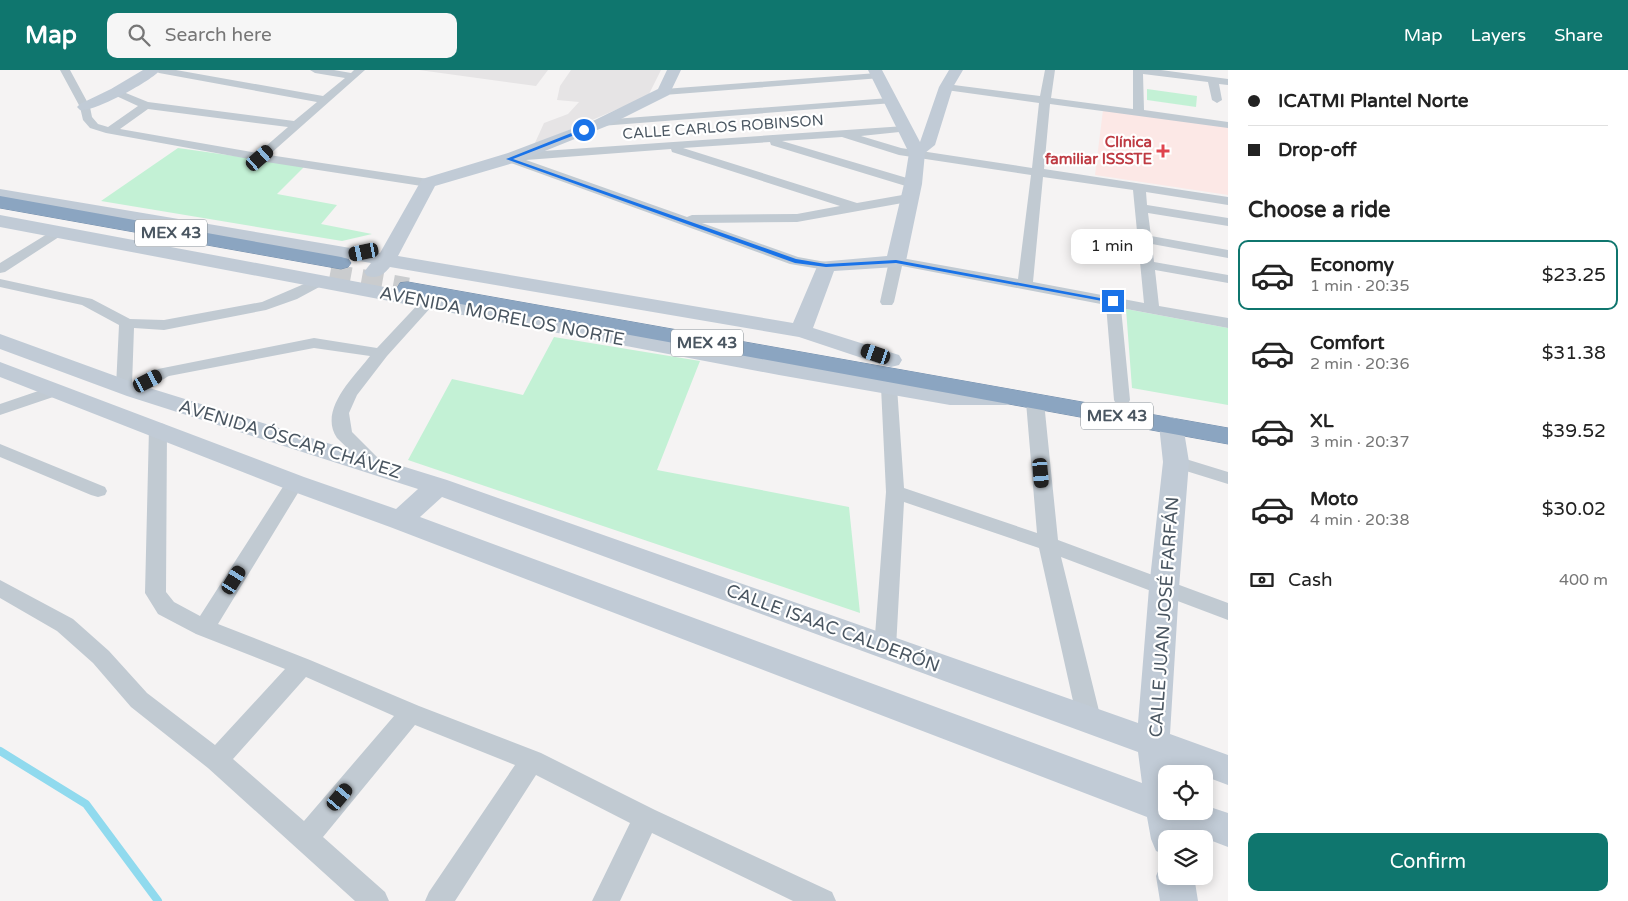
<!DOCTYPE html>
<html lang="en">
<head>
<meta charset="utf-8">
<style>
  body { margin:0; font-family:"Varela Round",sans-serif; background:#f6f6f6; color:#222; height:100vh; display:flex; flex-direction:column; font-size:19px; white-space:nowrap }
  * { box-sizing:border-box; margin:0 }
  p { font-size:16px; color:#767676 }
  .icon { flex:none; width:28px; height:28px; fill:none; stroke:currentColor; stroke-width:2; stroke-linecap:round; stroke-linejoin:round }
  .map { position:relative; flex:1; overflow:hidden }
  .panel { display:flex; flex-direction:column; background:#fff; width:400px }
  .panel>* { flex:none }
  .guide { display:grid; align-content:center; height:110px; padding:0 20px; background:#fff }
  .controls { position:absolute; left:1158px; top:695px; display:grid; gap:10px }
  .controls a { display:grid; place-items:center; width:55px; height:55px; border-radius:10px; background:#fff; box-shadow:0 2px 12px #0003; font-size:25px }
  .end { position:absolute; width:22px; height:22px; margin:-11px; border:6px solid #1a73e8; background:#fff; box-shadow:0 0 0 2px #fff }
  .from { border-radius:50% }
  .bubble { position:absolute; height:35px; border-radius:10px; background:#fff; box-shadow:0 2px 12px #0003; font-size:16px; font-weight:600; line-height:35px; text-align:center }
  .car { position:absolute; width:15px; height:30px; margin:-15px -8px; border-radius:6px; box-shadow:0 0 4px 1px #0007; background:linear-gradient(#222 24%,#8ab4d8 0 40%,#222 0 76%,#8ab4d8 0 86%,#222 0) }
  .guide b { display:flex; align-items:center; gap:18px; height:48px; font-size:19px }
  .guide b+b { border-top:1px solid #e0e0e0 }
  .guide i { width:12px; height:12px; background:#222 }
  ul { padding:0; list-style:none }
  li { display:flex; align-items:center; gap:15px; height:70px; margin:0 10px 8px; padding:0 10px; border:2px solid transparent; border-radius:10px }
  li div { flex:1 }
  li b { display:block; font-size:19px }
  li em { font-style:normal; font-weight:600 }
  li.current { border-color:#0f766e }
  li>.icon { width:45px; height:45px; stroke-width:1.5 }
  h2 { padding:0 20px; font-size:22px; line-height:60px }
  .pay { display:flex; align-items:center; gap:12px; height:55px; padding:0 20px; font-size:19px }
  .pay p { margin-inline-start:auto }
  .cta { display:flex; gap:10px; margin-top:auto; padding:10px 20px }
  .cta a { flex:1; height:58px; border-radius:10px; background:#0f766e; color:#fff; font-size:20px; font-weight:600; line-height:58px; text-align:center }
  header { display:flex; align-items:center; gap:30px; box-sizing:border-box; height:70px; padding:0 25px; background:#0f766e; color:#fff }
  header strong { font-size:24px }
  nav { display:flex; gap:28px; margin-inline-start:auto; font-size:18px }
  .search { width:350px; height:45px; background:#f6f6f6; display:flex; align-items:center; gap:12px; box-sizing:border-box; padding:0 18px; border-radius:10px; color:#767676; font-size:19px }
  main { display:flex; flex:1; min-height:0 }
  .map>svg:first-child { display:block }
  .education { fill:#e6e4e5 }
  .medical { fill:#fce8e6 }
  .green { fill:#c3f1d5 }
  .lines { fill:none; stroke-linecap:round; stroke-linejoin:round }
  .stream { stroke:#90daee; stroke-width:8 }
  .highway-tunnel { stroke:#caccce; stroke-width:21; stroke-dasharray:21 11; stroke-linecap:butt }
  .highway-casing { stroke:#7690ad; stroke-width:1 }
  .street { fill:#c1cad2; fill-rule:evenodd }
  .secondary { fill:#c1cbd6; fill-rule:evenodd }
  .highway { fill:#8ba5c1; fill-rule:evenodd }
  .route { fill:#1a73e8 }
  .health-dot { fill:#e0444e; stroke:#fff; stroke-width:2 }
  .labels { text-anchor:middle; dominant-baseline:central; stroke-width:4.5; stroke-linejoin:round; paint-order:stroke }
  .far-street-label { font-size:15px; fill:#4a5661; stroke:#fff }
  .far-health-label { font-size:15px; font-weight:bold; fill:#be3a42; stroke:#fff; text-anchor:end }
  .shield { fill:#fff; stroke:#808990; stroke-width:1 }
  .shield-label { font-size:16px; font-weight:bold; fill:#4a5661 }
  .street-label { font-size:18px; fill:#4a5661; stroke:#fff }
</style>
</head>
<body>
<header>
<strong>Map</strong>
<div class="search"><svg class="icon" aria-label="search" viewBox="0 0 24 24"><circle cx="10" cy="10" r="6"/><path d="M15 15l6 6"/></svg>Search here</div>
<nav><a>Map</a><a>Layers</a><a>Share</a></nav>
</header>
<main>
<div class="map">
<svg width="1228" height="831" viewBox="0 0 1228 831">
  <rect width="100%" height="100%" fill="#f5f3f3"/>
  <!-- education -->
  <path class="education" d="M419,0H548L536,16Z
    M571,0H661L648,26L534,75L544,53L568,44L579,32L557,30L560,16Z"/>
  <!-- medical -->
  <path class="medical" d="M1103,40L1228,56V125L1095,105Z"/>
  <!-- green -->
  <path class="green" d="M1147,19L1197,26L1196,37L1147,30Z
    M178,78L305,96L277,124L337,135L321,154L372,164L342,171L101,131Z
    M1126,239L1228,258V335L1132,318Z
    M554,267L700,291L657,400L849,437L860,543L408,390L452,309L523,325Z"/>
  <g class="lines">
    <!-- stream -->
    <path class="stream" d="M0,681L86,734L158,831"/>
    <!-- highway-tunnel -->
    <path class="highway-tunnel" d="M330,204L408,218"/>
    <defs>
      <path id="highway" d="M0,126L341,187L348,189L351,193L348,197L341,199L0,138Z
        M408,212L1228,358V374L400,223L397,218L400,213Z"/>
    </defs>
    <!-- highway casing -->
    <use href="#highway" class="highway-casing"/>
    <!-- street -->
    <path class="street" d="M60,0H70L90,37L92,47L98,54L108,57L138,36L112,24L111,22L112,20L116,19L148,32L294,51L317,32L159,3L154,0H176L323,26L345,8L315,3L310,0H334L351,3L354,0H365L269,85L428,109L434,113L428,117L260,91L106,63L90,58L83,50L80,37ZM148,39L288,57L258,83L120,59Z
      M1045,0H1055L1051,28L1133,39V0H1161L1228,9V15L1219,14L1222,30L1217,33L1212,30L1208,12L1143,4L1144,40L1228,52V58L1050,34L1044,99L1228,127V135L1146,122L1147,135L1228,148V156L1148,143L1151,166L1228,180V188L1152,174L1154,192L1228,205V213L1155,200L1159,236L1228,248V258L1121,238L1130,330L1128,334L1122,335L1116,334L1114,330L1106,235L902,196L894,232L892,235H882L880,232L889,191L896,187L1018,209L1031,105L899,85L842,67L782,71L917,111L919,114L917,117H909L771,75L770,72L683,78L857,133L908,124L913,125L914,128L913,131L908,132L797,152L702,153L798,187L831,193L833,196L831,199L826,200L790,194L511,93L508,87L514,83L905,56L909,57L911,59L909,61L861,66L901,78L1032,98L1039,33L946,20L941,17L946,14L1040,26ZM671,79L672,82L840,136L797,144L692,145L687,147L526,90ZM1043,107L1133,120L1144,233L1033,212Z
      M877,3L882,6L881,8L664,25L659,22L664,19Z
      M889,28L894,31L893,33L601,56L595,53L601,50Z
      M57,158L62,159L64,162L62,165L5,202L0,203V193Z
      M318,208L323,209L325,212L323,215L297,229L266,240L164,260L134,258L132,315L158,299L314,268L377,278L423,229H433L435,232L433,235L387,286L357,325L349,343L352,362L382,392L385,396L382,400L376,402L370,400L337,368C318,340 354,307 370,286L314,278L169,306C157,312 142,328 129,325L127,321H118L116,317L119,255L82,235L0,217V209L92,229L130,249L164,250L262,232Z
      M889,312L895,313L897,317L904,418L1037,463L1026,332L1029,328L1035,327L1041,328L1044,332L1058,470L1228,533V550L1061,487L1101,649L1097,656L1089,659L1081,656L1077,649L1039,478L904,432L896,578L893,584L885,587L877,584L874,578L886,422L881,317L883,313Z
      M56,315L62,316L64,320L62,324L0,345V334Z
      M158,353L164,354L167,358L166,522L174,532L200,546L288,409L295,407L302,409L304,413L218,554L310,590L419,636L541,683L655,740L832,822L836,831H793L652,763L620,831H592L630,753L536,705L455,831H425L429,822L515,695L415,655L323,767L385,822L389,831H355L208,698L131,637L93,593L57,561L0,528V510L73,549L109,581L147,623L215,675L285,599L196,564L158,544L145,523L149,358L152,354ZM306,607L394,646L304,751L233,689Z
      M0,374L105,417L107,421L105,425L98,427L91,425L0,387Z
      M1176,386L1228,402V414L1170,396L1167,392L1170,388Z"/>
    <!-- secondary -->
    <path class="secondary" d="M143,0H160C152,11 92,43 80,40L77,37L80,34L111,19Z
      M667,0H681L669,25L607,56L520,91L435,116L398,186L793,253L819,192L887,186L904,114L909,83L868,0H882L920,72L939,17L949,0H963L953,17L935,75L925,83L922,114L906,191L903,195L896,197L834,201L813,258L899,285L902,290L899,295L891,297L883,295L799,267L390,197C383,205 378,209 367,206L364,202L371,193L0,129V119L380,183L422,109L508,83L595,50L658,19Z
      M0,145L779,291L950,321H1006L1014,323L1018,328L1014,333L1006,335H950L779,305L0,157Z
      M0,264L143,316L447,410L1138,653L1149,518L1163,392L1159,355L1162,350L1171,347L1180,350L1183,355L1189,392L1179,518L1170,664L1228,685V715L1204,706V704H1197L1174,695L1176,704H1166V741H1204V735L1228,743V777L1186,761L1187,769H1166V785L1156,781L1151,769L1147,747L390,457L286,419L0,307V292L304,407L396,439L418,419L127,326L0,279ZM442,427L1138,682L1142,713L420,447Z
      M1166,791V806H1194L1198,831H1160L1156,806L1162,793Z"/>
    <!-- highway -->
    <use href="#highway" class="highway"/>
  </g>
  <!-- route -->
  <path class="route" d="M584,58L585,61L513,89L796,189L826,194L896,190L1116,231L1113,233L896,193L826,197L795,193L506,89Z"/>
  <!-- markers -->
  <path class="health-dot" d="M1160.5 73.5h5v5h5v5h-5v5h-5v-5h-5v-5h5z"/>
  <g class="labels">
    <!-- far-street labels -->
    <g class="far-street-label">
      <text transform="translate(723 57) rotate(-4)">CALLE CARLOS ROBINSON</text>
    </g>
    <!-- far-health labels -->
    <g class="far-health-label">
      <text x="1152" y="72">Clínica<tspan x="1152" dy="17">familiar ISSSTE</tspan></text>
    </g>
    <!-- shield labels -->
    <g class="shield">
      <rect x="135" y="149.5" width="72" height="27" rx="4"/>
      <rect x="671" y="259.5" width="72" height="27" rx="4"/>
      <rect x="1081" y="332.5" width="72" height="27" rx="4"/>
    </g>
    <g class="shield-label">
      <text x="171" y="163">MEX 43</text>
      <text x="707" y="273">MEX 43</text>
      <text x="1117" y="346">MEX 43</text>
    </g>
    <!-- street labels -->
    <g class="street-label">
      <text transform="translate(502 246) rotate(11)">AVENIDA MORELOS NORTE</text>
      <text transform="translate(290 369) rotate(17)">AVENIDA ÓSCAR CHÁVEZ</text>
      <text transform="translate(1164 547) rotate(-86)">CALLE JUAN JOSÉ FARFÁN</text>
      <text transform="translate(833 558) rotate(20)">CALLE ISAAC CALDERÓN</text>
    </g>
  </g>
</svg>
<div class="controls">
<a><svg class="icon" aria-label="locate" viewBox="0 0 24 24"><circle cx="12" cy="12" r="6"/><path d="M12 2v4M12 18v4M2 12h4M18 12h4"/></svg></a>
<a><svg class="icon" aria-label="layers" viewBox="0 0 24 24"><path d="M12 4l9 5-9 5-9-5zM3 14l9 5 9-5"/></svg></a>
</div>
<i class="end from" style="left:584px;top:60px"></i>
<i class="end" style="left:1113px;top:231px"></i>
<div class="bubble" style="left:1071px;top:159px;width:82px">1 min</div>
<i class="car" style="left:260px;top:88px;rotate:49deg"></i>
<i class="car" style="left:364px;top:182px;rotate:258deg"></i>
<i class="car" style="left:876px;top:284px;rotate:289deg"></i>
<i class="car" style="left:148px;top:311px;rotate:63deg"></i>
<i class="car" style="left:1041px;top:403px;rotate:175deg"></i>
<i class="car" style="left:234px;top:510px;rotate:32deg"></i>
<i class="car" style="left:340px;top:727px;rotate:40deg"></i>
</div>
<section class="panel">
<div class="guide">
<b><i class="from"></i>ICATMI Plantel Norte</b>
<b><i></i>Drop-off</b>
</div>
<h2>Choose a ride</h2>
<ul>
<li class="current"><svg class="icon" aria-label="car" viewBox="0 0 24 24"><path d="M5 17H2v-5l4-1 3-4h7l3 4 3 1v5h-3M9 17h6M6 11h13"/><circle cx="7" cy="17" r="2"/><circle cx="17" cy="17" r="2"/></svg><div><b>Economy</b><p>1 min · 20:35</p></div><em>$23.25</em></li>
<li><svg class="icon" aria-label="car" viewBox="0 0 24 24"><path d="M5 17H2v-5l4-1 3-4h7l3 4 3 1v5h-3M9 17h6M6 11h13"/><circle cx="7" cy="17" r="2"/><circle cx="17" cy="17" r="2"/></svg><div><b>Comfort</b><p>2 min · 20:36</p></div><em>$31.38</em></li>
<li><svg class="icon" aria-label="car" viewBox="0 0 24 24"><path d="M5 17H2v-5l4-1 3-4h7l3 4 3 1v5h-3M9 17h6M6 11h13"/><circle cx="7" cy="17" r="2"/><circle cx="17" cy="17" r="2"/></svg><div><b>XL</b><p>3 min · 20:37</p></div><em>$39.52</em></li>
<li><svg class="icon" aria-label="car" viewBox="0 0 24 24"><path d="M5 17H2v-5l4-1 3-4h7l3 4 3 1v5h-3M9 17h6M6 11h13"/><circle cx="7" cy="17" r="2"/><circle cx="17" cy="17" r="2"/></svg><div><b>Moto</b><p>4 min · 20:38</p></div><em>$30.02</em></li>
</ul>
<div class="pay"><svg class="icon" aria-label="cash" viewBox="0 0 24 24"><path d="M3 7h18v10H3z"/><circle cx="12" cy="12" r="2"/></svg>Cash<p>400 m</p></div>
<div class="cta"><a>Confirm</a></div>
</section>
</main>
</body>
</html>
